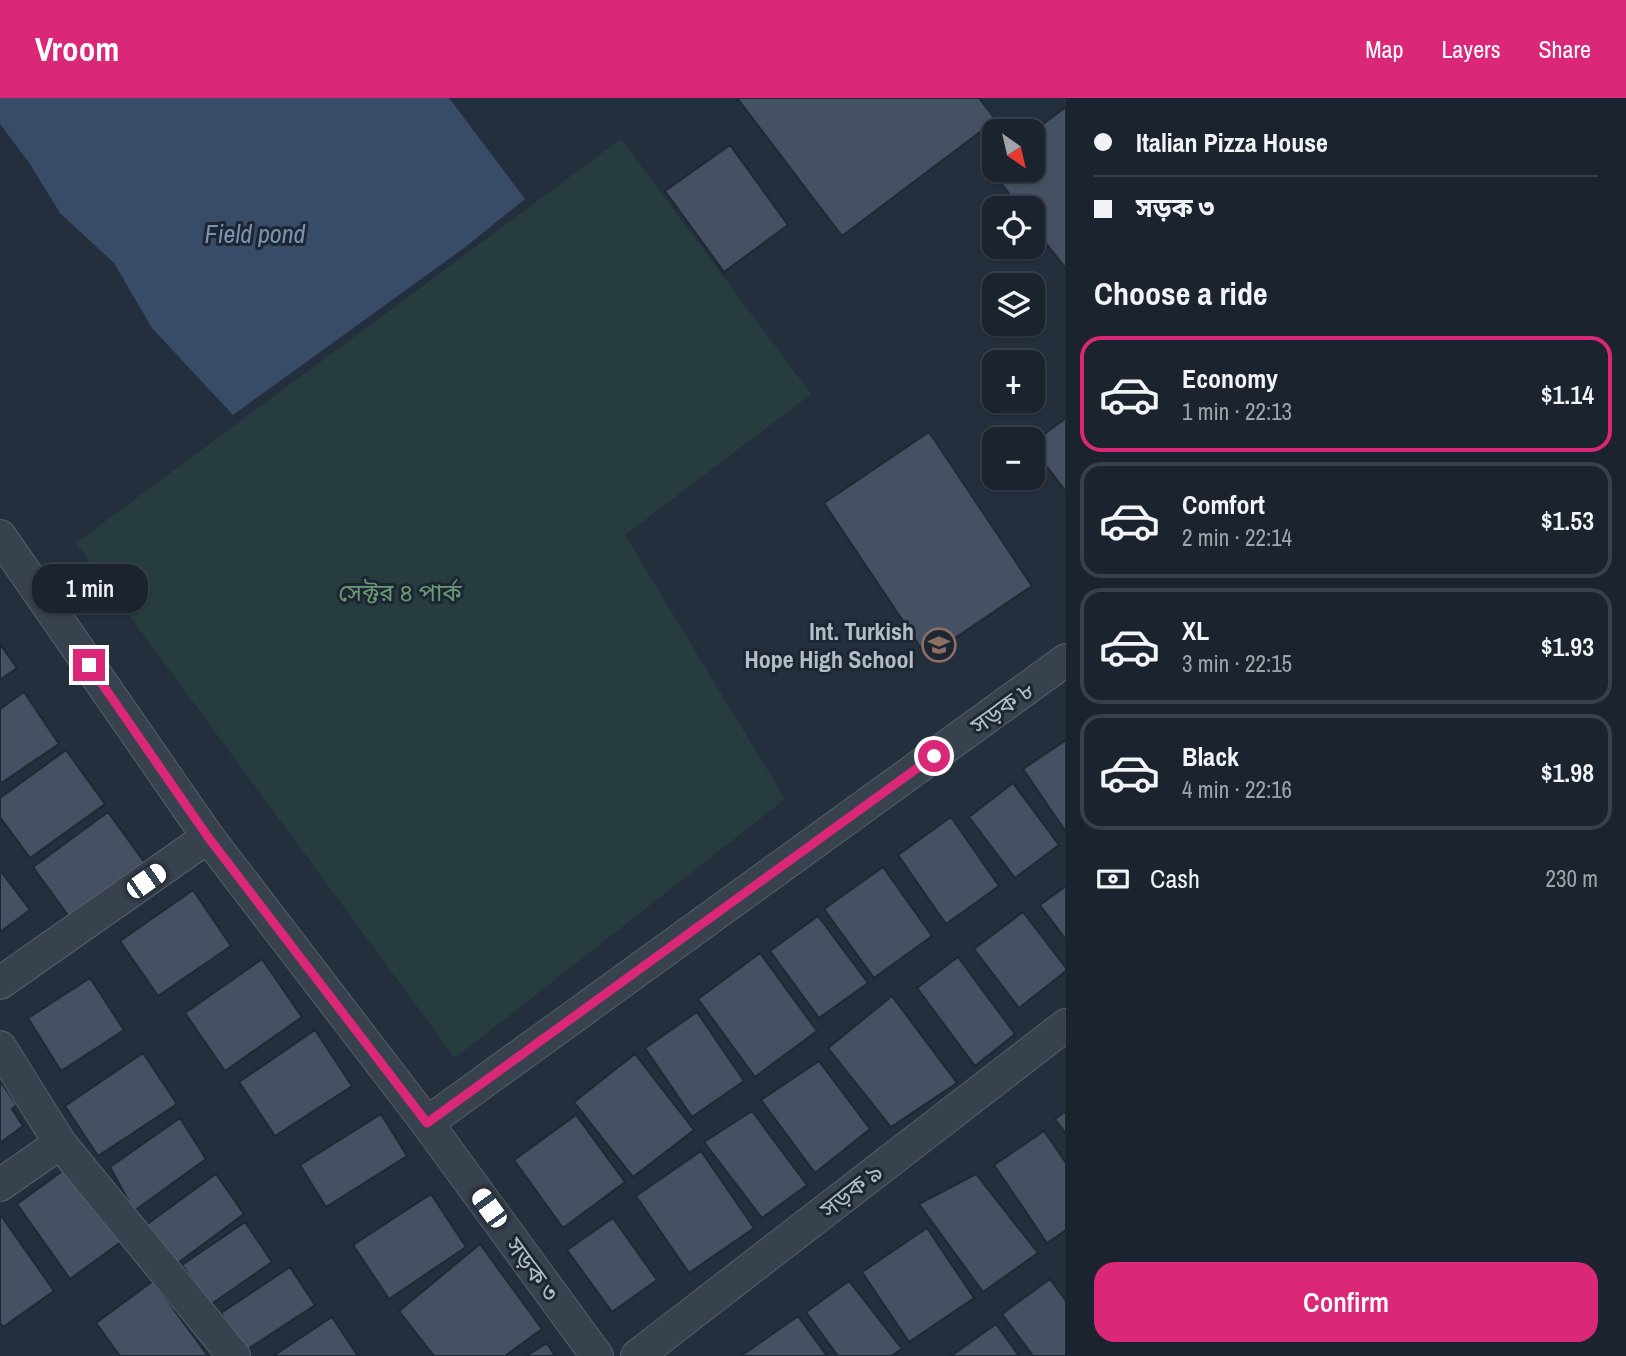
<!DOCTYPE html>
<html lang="en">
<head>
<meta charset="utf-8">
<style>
  body { margin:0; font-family:"Archivo Narrow","Noto Sans Bengali",sans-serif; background:#242b36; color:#f1f3f6; height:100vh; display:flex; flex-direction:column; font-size:26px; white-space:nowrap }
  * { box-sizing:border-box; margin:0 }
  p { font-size:23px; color:#a0a4aa }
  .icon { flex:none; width:38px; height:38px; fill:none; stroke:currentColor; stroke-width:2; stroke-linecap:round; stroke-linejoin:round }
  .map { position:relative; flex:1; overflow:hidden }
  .details { display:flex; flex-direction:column; background:#1b232e; width:560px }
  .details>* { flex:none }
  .hud { display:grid; align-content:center; height:154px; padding:0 28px; background:#1b232e }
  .needle { width:46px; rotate:146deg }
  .fabs { position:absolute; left:982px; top:21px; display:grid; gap:14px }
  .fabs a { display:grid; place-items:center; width:63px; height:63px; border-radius:14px; background:#1b232e; box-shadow:0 2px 5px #0004,0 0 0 2px #39404a; font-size:35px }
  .end { position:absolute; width:32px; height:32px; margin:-16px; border:9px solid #db2777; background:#fff; box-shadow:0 0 0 4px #fff }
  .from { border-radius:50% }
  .bubble { position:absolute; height:49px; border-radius:21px; background:#1b232e; box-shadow:0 2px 5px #0004,0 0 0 2px #39404a; font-size:23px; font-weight:600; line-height:49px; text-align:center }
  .car { position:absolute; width:21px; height:42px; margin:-21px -10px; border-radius:9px; box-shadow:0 0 5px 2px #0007; background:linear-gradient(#fff 24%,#345 0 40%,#fff 0 76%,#345 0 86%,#fff 0) }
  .hud b { display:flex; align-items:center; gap:24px; height:66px; font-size:26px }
  .hud b+b { border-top:2px solid #39404a }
  .hud i { width:18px; height:18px; background:#f1f3f6 }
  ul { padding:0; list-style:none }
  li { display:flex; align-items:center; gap:21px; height:116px; margin:0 14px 10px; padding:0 14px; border:4px solid #39404a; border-radius:21px }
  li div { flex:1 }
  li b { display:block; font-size:26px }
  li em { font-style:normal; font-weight:600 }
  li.current { border-color:#db2777 }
  li>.icon { width:63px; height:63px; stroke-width:1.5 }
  h2 { padding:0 28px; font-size:32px; line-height:84px }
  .pay { display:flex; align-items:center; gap:18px; height:77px; padding:0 28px; font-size:26px }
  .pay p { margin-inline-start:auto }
  .primary-button { display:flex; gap:14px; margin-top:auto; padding:14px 28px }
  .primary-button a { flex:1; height:80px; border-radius:21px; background:#db2777; color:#fff; font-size:28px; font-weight:600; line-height:80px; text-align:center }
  header { display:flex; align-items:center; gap:42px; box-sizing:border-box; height:98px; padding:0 35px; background:#db2777; color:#fff }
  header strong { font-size:33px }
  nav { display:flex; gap:38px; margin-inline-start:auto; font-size:24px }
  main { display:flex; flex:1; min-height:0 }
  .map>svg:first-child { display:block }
  .green { fill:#263c3f }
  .water { fill:#394c67 }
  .building { fill:#455162; stroke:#1f2835; stroke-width:2 }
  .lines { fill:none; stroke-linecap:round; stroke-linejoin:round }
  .minor-casing { stroke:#565f6c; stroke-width:34 }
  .minor { stroke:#38414e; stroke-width:32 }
  .route { stroke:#db2777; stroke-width:9 }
  .labels { text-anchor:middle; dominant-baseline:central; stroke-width:6; stroke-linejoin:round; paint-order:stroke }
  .park-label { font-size:24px; fill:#6b9a76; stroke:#1d2633 }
  .poi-label { font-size:24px; font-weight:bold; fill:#b4bcc9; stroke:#1d2633; text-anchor:end }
  .street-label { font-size:24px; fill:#b4bcc9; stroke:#1d2633 }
  .water-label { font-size:26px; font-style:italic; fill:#7c92b1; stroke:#1d2633 }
</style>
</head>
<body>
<header>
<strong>Vroom</strong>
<nav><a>Map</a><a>Layers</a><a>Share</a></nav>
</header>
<main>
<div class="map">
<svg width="1066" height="1258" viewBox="0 0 1066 1258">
  <rect width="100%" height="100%" fill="#242f3e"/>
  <!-- green -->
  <path class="green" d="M621,41L811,296L625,437L785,701L455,960L76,445Z"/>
  <!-- water -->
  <path class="water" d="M0,0H449L525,101L464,150L233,317L152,230L114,165L60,115L30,66L0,26Z"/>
  <!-- building -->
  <path class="building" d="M737,0H979L996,22L842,138Z
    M1066,9V171L1032,127V110H1020L988,68L994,63V72H1032V34Z
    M730,47L788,127L724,174L665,93Z
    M1066,320V394L1032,349V345Z
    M929,334L1032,488L927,559L824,405Z
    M0,546L17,570L0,582Z
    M24,594L59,646L0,686V611Z
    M1066,642V734L1023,671Z
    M66,652L105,706L30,760L0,719V700Z
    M1013,685L1059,747L1015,780L969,719Z
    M108,714L147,768L72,823L33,769Z
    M951,719L999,788L946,826L898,757Z
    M883,769L932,838L874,880L824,811Z
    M0,772L30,812L0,834Z
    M1066,788V842L1040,807Z
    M193,792L231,848L158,898L120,843Z
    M1023,814L1066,870V873L1019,910L974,851Z
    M818,818L868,885L819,920L770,853Z
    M760,855L817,933L755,979L698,901Z
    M958,859L1015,936L975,968L917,890Z
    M262,861L302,919L225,973L185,915Z
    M90,880L124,932L61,973L28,920Z
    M892,898L957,985L891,1029L828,950Z
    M697,914L744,983L692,1019L645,950Z
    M315,932L352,988L275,1038L239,984Z
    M143,955L177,1006L98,1058L65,1008Z
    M635,956L694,1032L633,1079L574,1004Z
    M819,963L870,1031L815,1075L761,1002Z
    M0,983L17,1007L12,1011L23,1028L0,1045Z
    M752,1013L807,1087L762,1120L704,1044Z
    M1066,1013V1036L1055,1021Z
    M381,1016L407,1058L326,1109L300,1067Z
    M576,1017L625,1084L563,1130L514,1062Z
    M180,1020L206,1061L134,1113L110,1069Z
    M1044,1033L1066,1065V1132L1047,1145L994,1067Z
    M701,1053L754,1130L689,1175L636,1098Z
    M68,1069L121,1144L70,1181L17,1106Z
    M216,1076L244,1116L175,1167L146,1127Z
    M976,1076L1038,1155L983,1194L919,1106Z
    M431,1096L466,1149L389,1201L353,1147Z
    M0,1116L54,1193L3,1229L0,1225Z
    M613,1120L657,1182L612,1214L567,1152Z
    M245,1124L272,1164L210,1207L182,1167Z
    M927,1130L974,1200L909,1244L862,1174Z
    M480,1146L542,1231L505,1258H434L399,1213Z
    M290,1169L315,1207L245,1253L221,1215Z
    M1050,1181L1066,1203V1258H1033L1002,1216Z
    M153,1183L208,1258H120L96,1225Z
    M849,1183L902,1251L891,1258H838L806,1214Z
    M798,1218L827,1258H741Z
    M332,1219L358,1258H273Z
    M996,1226L1019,1258H951Z
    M547,1245L555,1258H526Z"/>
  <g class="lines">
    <defs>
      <path id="minor" d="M0,438L208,739L427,1025L597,1258
        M0,885L208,739
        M0,949L60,1045L234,1258
        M427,1025L1066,562
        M0,1087L60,1045
        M637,1258L1066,927"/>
    </defs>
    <!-- minor casing -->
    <use href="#minor" class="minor-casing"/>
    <!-- minor -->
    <use href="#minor" class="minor"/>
  </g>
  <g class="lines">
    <!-- route -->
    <path class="route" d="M89,567L208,739L427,1025L934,658"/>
  </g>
  <!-- icons -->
  <defs>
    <symbol id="school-ring" viewBox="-11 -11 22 22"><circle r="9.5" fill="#1d2633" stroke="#8d6e63" stroke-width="1.5"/><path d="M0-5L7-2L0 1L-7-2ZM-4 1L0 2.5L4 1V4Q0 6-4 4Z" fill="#8d6e63"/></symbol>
  </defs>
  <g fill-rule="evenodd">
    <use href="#school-ring" x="920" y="528" width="38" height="38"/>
  </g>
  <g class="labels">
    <!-- park labels -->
    <g class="park-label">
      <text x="400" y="494">সেক্টর ৪ পার্ক</text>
    </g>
    <!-- poi labels -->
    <g class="poi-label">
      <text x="914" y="533">Int. Turkish<tspan x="914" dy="28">Hope High School</tspan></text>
    </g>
    <!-- street labels -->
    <g class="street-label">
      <text transform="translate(1002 609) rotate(-36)">সড়ক ৮</text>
      <text transform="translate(851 1092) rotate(-38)">সড়ক ৯</text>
      <text transform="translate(533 1171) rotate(54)">সড়ক ৩</text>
    </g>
    <!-- water labels -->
    <g class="water-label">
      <text x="255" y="135">Field pond</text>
    </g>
  </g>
</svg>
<div class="fabs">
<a><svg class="needle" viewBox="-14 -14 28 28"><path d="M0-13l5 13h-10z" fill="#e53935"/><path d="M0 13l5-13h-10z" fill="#a0a4aa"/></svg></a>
<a><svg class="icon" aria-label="locate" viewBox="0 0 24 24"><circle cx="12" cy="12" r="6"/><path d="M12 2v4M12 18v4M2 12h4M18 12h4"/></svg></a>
<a><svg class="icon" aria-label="layers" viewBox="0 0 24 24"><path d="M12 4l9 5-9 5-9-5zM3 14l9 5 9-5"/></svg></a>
<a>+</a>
<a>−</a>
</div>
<i class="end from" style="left:934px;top:658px"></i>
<i class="end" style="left:89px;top:567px"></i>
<div class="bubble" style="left:32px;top:466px;width:116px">1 min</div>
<i class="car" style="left:146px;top:783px;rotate:55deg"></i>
<i class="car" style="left:489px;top:1110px;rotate:324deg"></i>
</div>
<section class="details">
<div class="hud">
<b><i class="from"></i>Italian Pizza House</b>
<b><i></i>সড়ক ৩</b>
</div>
<h2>Choose a ride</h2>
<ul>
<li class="current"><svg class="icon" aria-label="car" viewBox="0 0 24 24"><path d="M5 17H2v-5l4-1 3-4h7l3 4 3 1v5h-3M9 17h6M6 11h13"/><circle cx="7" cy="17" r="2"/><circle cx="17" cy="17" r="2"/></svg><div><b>Economy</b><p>1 min · 22:13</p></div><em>$1.14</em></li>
<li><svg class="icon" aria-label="car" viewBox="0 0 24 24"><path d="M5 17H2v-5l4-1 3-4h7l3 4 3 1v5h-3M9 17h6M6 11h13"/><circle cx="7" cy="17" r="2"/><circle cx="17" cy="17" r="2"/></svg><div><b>Comfort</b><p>2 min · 22:14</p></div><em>$1.53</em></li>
<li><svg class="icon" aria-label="car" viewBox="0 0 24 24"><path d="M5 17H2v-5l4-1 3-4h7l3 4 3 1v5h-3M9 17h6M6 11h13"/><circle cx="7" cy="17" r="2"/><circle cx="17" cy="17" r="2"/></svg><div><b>XL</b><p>3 min · 22:15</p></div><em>$1.93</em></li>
<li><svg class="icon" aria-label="car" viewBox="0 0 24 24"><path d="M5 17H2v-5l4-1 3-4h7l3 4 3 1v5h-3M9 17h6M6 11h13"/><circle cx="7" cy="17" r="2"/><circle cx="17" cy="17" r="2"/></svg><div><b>Black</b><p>4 min · 22:16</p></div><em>$1.98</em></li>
</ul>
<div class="pay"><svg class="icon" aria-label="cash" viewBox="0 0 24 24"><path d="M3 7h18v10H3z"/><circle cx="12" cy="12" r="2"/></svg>Cash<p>230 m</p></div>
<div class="primary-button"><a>Confirm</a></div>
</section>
</main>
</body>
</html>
